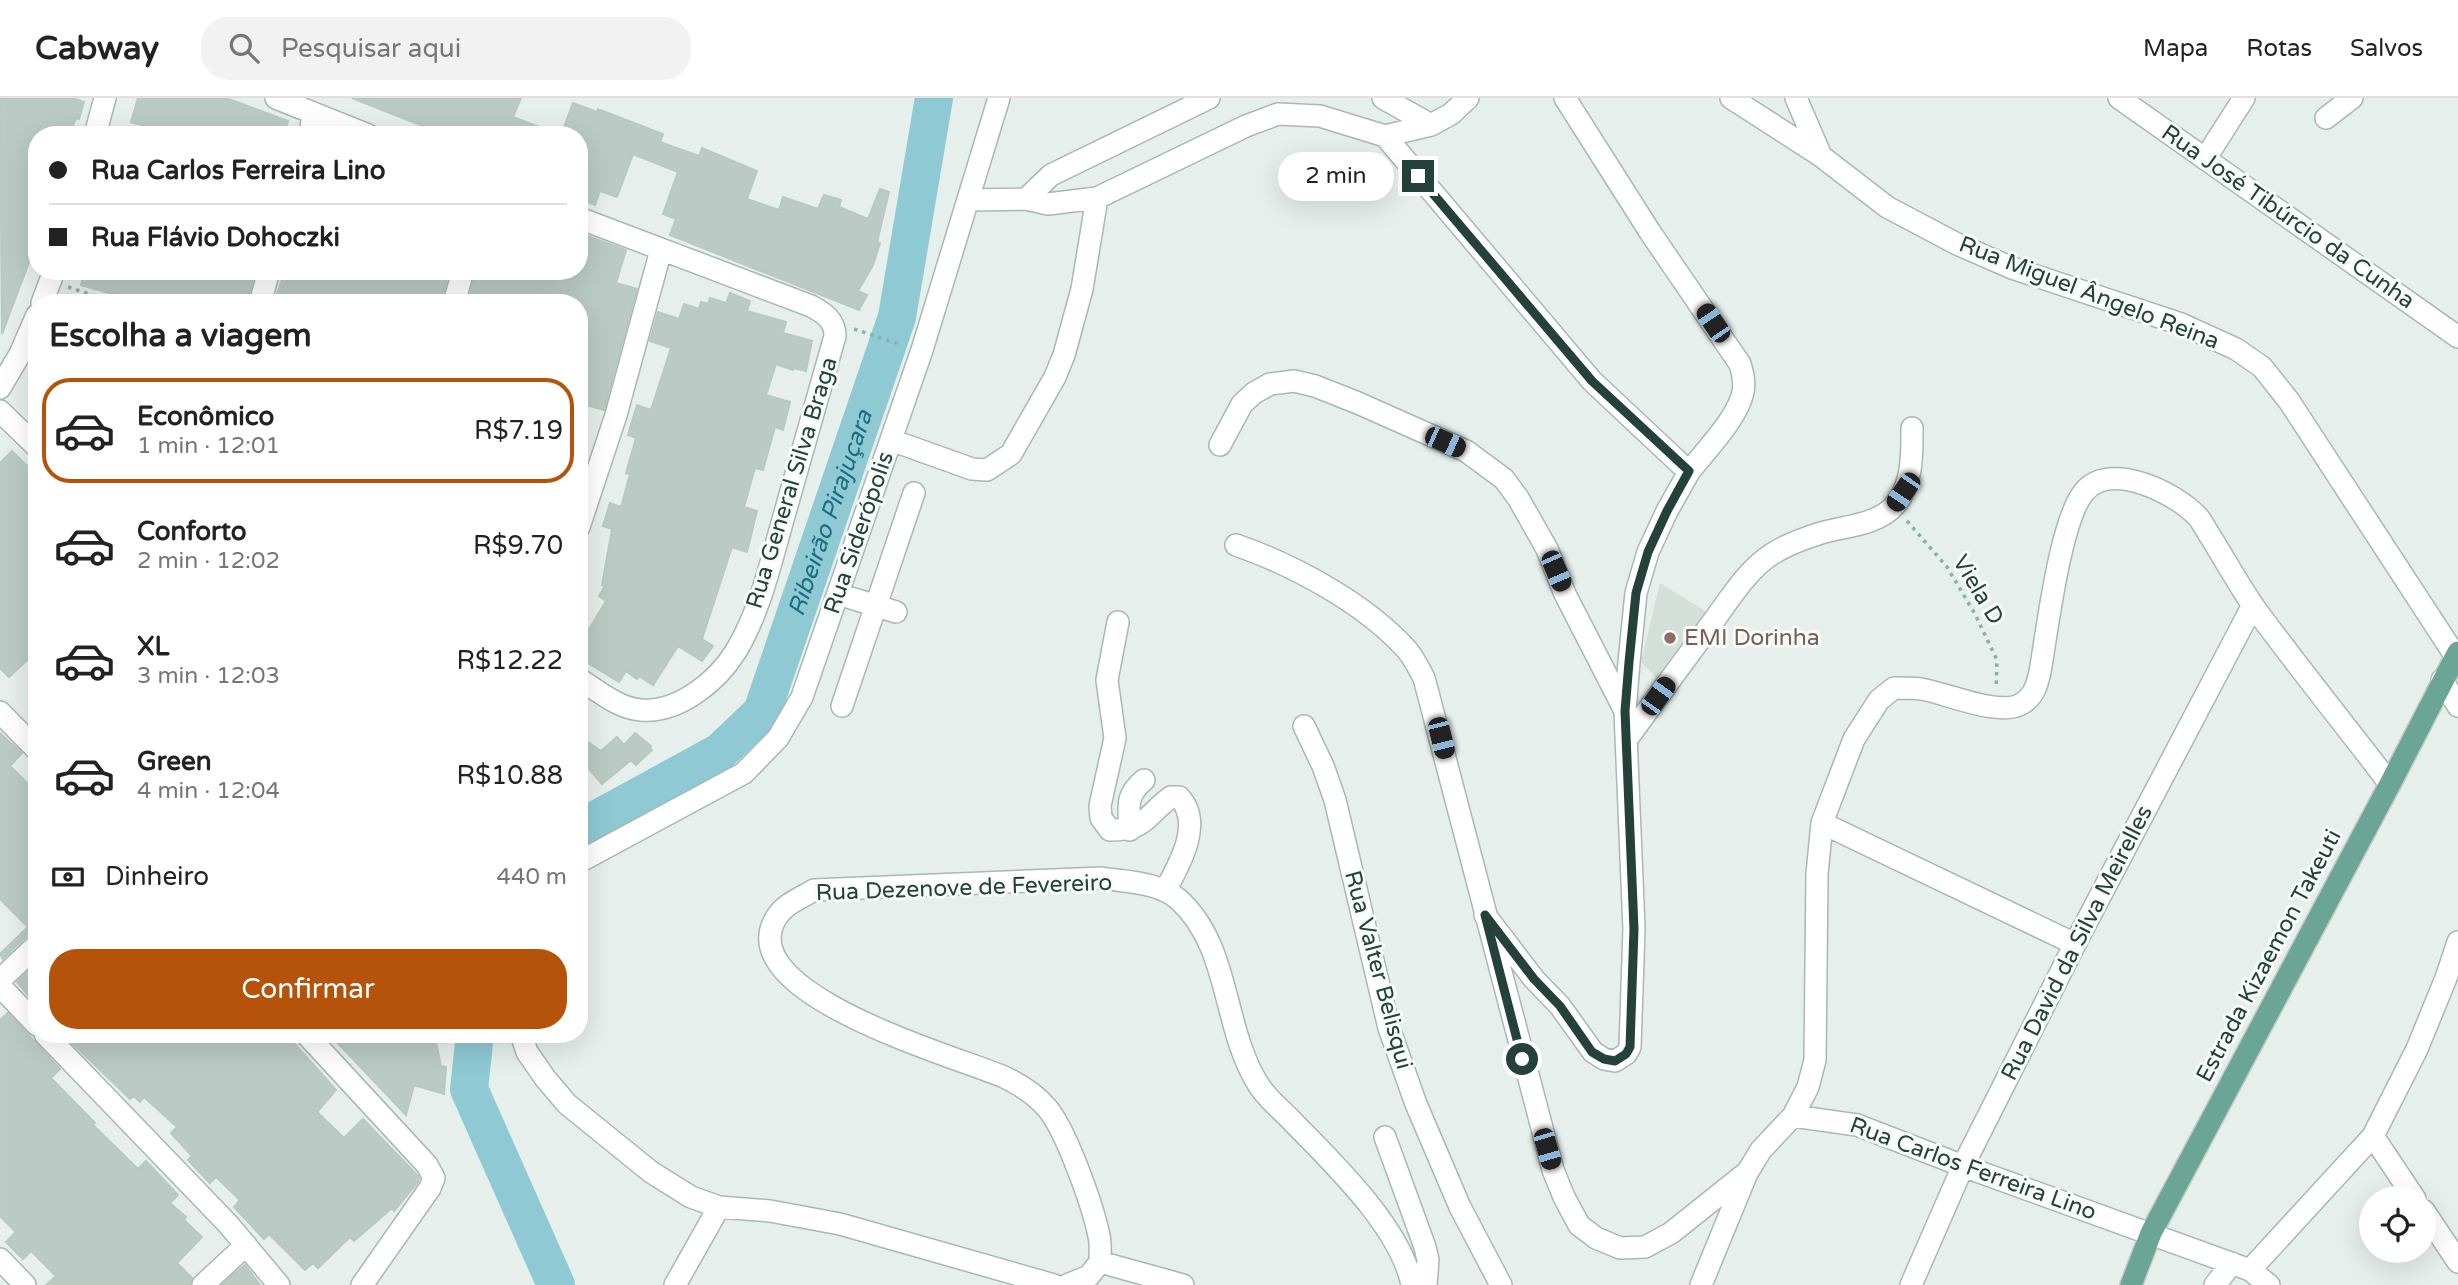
<!DOCTYPE html>
<html lang="pt">
<head>
<meta charset="utf-8">
<style>
  body { margin:0; font-family:"Varela Round",sans-serif; background:#f2f2f2; color:#222; height:100vh; display:flex; flex-direction:column; font-size:26px; white-space:nowrap }
  * { box-sizing:border-box; margin:0 }
  p { font-size:23px; color:#767676 }
  .icon { flex:none; width:38px; height:38px; fill:none; stroke:currentColor; stroke-width:2; stroke-linecap:round; stroke-linejoin:round }
  .map { position:relative; flex:1; overflow:hidden }
  .drawer { position:absolute; left:28px; top:196px; width:560px; height:749px; display:flex; flex-direction:column; background:#fff; border-radius:28px; box-shadow:0 7px 28px #0002 }
  .drawer>* { flex:none }
  .banner { position:absolute; left:28px; top:28px; width:560px; height:154px; border-radius:28px; box-shadow:0 7px 28px #0002; display:grid; align-content:center; height:154px; padding:0 21px; background:#fff }
  .buttons { position:absolute; left:2359px; top:1088px; display:grid; gap:14px }
  .buttons a { display:grid; place-items:center; width:77px; height:77px; border-radius:50%; background:#fff; box-shadow:0 7px 28px #0002; font-size:35px }
  .end { position:absolute; width:32px; height:32px; margin:-16px; border:9px solid #24423a; background:#fff; box-shadow:0 0 0 4px #fff }
  .from { border-radius:50% }
  .bubble { position:absolute; height:49px; border-radius:24px; background:#fff; box-shadow:0 7px 28px #0002; font-size:23px; font-weight:600; line-height:49px; text-align:center }
  .car { position:absolute; width:21px; height:42px; margin:-21px -10px; border-radius:9px; box-shadow:0 0 5px 2px #0007; background:linear-gradient(#222 24%,#8ab4d8 0 40%,#222 0 76%,#8ab4d8 0 86%,#222 0) }
  .banner b { display:flex; align-items:center; gap:24px; height:66px; font-size:26px }
  .banner b+b { border-top:2px solid #e0e0e0 }
  .banner i { width:18px; height:18px; background:#222 }
  ul { padding:0; list-style:none }
  li { display:flex; align-items:center; gap:21px; height:105px; margin:0 14px 10px; padding:0 7px; border:4px solid transparent; border-radius:28px }
  li div { flex:1 }
  li b { display:block; font-size:26px }
  li em { font-style:normal; font-weight:600 }
  li.selected { border-color:#b45309 }
  li>.icon { width:63px; height:63px; stroke-width:1.5 }
  h2 { padding:0 21px; font-size:32px; line-height:84px }
  .pay { display:flex; align-items:center; gap:18px; height:77px; padding:0 21px; font-size:26px }
  .pay p { margin-inline-start:auto }
  .cta { display:flex; gap:14px; margin-top:auto; padding:14px 21px }
  .cta a { flex:1; height:80px; border-radius:28px; background:#b45309; color:#fff; font-size:28px; font-weight:600; line-height:80px; text-align:center }
  header { display:flex; align-items:center; gap:42px; box-sizing:border-box; height:98px; padding:0 35px; background:#fff; border-bottom:2px solid #e0e0e0 }
  header strong { font-size:33px }
  nav { display:flex; gap:38px; margin-inline-start:auto; font-size:24px }
  .search { width:490px; height:63px; background:#f2f2f2; display:flex; align-items:center; gap:18px; box-sizing:border-box; padding:0 24px; border-radius:28px; color:#767676; font-size:26px }
  .map>svg:first-child { display:block }
  .built { fill:#d4dfda }
  .lines { fill:none; stroke-linecap:round; stroke-linejoin:round }
  .river { stroke:#8ec9d4; stroke-width:38 }
  .building { fill:#bbcac4; stroke:#b8c9c2; stroke-width:2 }
  .minor-casing { stroke:#a8b8b2; stroke-width:24 }
  .major-casing { stroke:#c2cac8; stroke-width:24 }
  .path { stroke:#86b3a5; stroke-width:3.5; stroke-dasharray:3.5 5; stroke-linecap:butt }
  .minor { stroke:#fff; stroke-width:21 }
  .major { stroke:#6aa596; stroke-width:21 }
  .route { stroke:#24423a; stroke-width:9 }
  .education-dot { fill:#8d6e63; stroke:#f7fbf9; stroke-width:2.5 }
  .labels { text-anchor:middle; dominant-baseline:central; stroke-width:6; stroke-linejoin:round; paint-order:stroke }
  .street-label { font-size:23px; fill:#24423a; stroke:#f7fbf9 }
  .education-label { font-size:23px; fill:#785e54; stroke:#f7fbf9; text-anchor:start }
  .water-label { font-size:24px; font-style:italic; fill:#1c6f80; stroke:#f7fbf9 }
</style>
</head>
<body>
<header>
<strong>Cabway</strong>
<div class="search"><svg class="icon" aria-label="search" viewBox="0 0 24 24"><circle cx="10" cy="10" r="6"/><path d="M15 15l6 6"/></svg>Pesquisar aqui</div>
<nav><a>Mapa</a><a>Rotas</a><a>Salvos</a></nav>
</header>
<div class="map">
<svg width="2458" height="1187" viewBox="0 0 2458 1187">
  <rect width="100%" height="100%" fill="#e6efeb"/>
  <!-- built -->
  <path class="built" d="M1660,485L1710,516L1660,583L1641,564Z"/>
  <g class="lines">
    <!-- river -->
    <g class="river">
      <path id="s1" d="M579,731L720,654L762,614L897,219L934,0"/>
      <path d="M475,936L469,991L556,1187"/>
    </g>
  </g>
  <!-- building -->
  <path class="building" d="M0,0H73L84,4L79,21L76,20L69,37H37V143L2,236Z
    M138,0H226L288,23L284,37H226L212,33L211,37H175L131,24Z
    M352,0H521L513,19L555,35L507,37L492,31L490,37H432L433,32Z
    M573,5L597,14L598,11L663,36L660,44L699,58L702,50L757,73L747,101L779,112L783,99L818,111L824,97L841,102L839,109L868,121L880,91L889,94L877,144L880,145L873,167L858,193L867,197L859,212L670,137L676,121L663,116L678,74L633,56L617,99L600,93L595,107L579,101V37H561Z
    M579,135L626,152L616,185L637,191L604,312L579,305V205H468L476,173H579Z
    M85,173H238L254,178L247,205H144L81,187Z
    M285,173H449L441,205H344L328,202V205H274Z
    M730,195L750,203L747,213L786,224L783,235L812,243L806,273L794,270L793,272L776,266L766,297L790,304L783,332L775,329L763,372L755,370L744,409L757,413L747,454L732,449L702,541L713,548L702,563L678,548L653,587L639,578L637,581L626,573L619,584L588,565L590,562L579,556V524L589,531L606,503L599,498L605,488L602,487L612,431L603,428L610,405L621,409L630,376L626,375L636,340L628,337L637,307L651,312L671,250L650,243L658,214L679,221L684,206L699,211L701,204L708,206L710,200L726,205Z
    M12,353L37,378V553L9,579L0,570V365Z
    M0,635L22,655L10,668L37,695V834L28,837L3,861L0,856L28,829L0,801Z
    M635,635L651,648L650,650L652,652L636,667L631,662L602,686L579,659V638L601,653L617,639L624,647Z
    M37,865V908L17,884Z
    M8,915L60,971L51,980L95,1025L93,1027L138,1071L146,1063L178,1097L170,1105L186,1119L184,1122L202,1139L177,1165L192,1180L190,1187H46L56,1178L31,1153L23,1161L6,1144L16,1134L0,1118V922Z
    M63,936H286L336,992L317,1014L344,1040L363,1021L419,1079L418,1084L394,1113L392,1110L354,1143L350,1139L318,1170L313,1165L305,1172L269,1136L264,1141L234,1109L240,1102L216,1079L210,1085L188,1062L192,1058L171,1035L177,1029L144,999L140,1004L134,998L130,1001Z
    M329,936H428L436,944L441,968L446,969L444,996L414,987L406,1017Z
    M245,1167L260,1187H222L234,1176Z"/>
  <g class="lines">
    <defs>
      <path id="minor" d="M276,0L368,37
        M1383,0L1431,27
        M1565,0L1650,134L1740,266C1743,276 1745,284 1743,294C1738,320 1705,353 1689,374
        M1731,0L1821,58L1887,109L1957,146L2012,170L2181,226L2236,251L2262,269L2289,303L2456,559
        M1796,0L1821,58
        M2119,0L2458,239
        M2326,20L2352,0
        M95,37L105,0
        M310,37L313,15
        M1385,38L1592,283L1689,374L1667,413L1648,454L1636,495L1629,564L1625,613L1634,831L1630,949L1626,956L1615,963L1604,961L1593,954L1560,908L1534,881L1485,817
        M2205,61L2244,0
        M1026,101L1051,77L1209,0
        M968,102L1026,101L1048,106L1097,100L1246,28L1278,16L1320,18L1385,38L1431,27L1451,16L1468,0
        M579,120L811,208C824,215 835,222 835,238C818,298 801,358 784,418C771,463 761,511 736,553C717,584 678,615 641,612C619,611 597,592 579,581
        M42,205L54,173
        M260,205L269,173
        M454,205L463,173
        M0,290L20,256L37,217
        M0,313L37,349
        M891,342L972,371L987,372L1011,356L1055,279L1064,257L1082,191L1097,100
        M1220,347L1242,306L1254,295L1270,286L1294,283L1315,288L1358,305L1466,353L1504,381L1518,400L1547,451L1565,496L1625,613
        M579,429L616,317L661,152
        M1236,447C1294,467 1366,506 1407,552C1414,560 1419,571 1424,580L1553,1072L1564,1099L1579,1127L1596,1140L1620,1150L1645,1149L1671,1135L1745,1076
        M838,496L896,514
        M1118,524L1107,582L1115,640L1100,708L1101,720L1110,732C1147,732 1145,718 1171,699H1179C1204,725 1179,767 1165,793
        M2442,582L2458,608
        M842,608L914,395
        M0,614L37,652
        M1304,628L1323,668L1335,702L1389,930L1416,1006L1460,1109L1501,1187
        M1627,641C1655,602 1684,563 1712,525C1729,502 1747,472 1772,456C1786,447 1805,440 1821,435C1845,428 1878,427 1895,407C1913,386 1912,356 1912,330
        M1822,725L2075,846
        M1130,732C1129,708 1125,698 1144,682
        M579,764L744,675L778,640L802,599L922,252L999,0
        M0,882L37,847
        M0,888L37,927
        M45,936L228,1126L279,1187
        M306,936L427,1067L434,1080L430,1090L362,1187
        M521,936L527,954L545,980L567,1006L651,1074L691,1099L719,1109L770,1113L840,1126L1054,1187
        M1793,1018L1857,1027L1963,1068L2250,1172L2269,1187
        M2373,1038L2415,1101
        M1385,1039L1425,1149L1428,1162L1426,1187
        M2424,1113L2458,1164
        M0,1161L25,1187
        M1100,1164L1183,1187
        M2250,1172L2373,1038L2417,951L2446,880L2458,844
        M203,1187L246,1147
        M675,1187L719,1109
        M1067,1187L1089,1178L1100,1164C1100,1156 1101,1146 1099,1138C1093,1108 1066,1032 1047,1010C1036,997 1019,986 1004,979C958,959 730,896 776,820C784,806 801,800 814,792L1102,780C1126,784 1159,784 1178,801C1231,848 1222,929 1258,986C1267,1001 1282,1012 1294,1025C1334,1066 1401,1130 1412,1187
        M1701,1187L1747,1075L1761,1052L1793,1018L1808,989L1815,962L1817,776L1822,725L1854,641L1879,602L1894,590C1903,590 1912,590 1921,591C1946,595 1999,619 2021,606C2034,599 2037,587 2040,574C2047,534 2060,423 2084,394C2110,362 2176,395 2198,419C2203,425 2207,434 2212,441C2226,464 2239,487 2254,509C2298,569 2345,627 2390,686
        M1911,1187L1963,1068L2075,846L2253,507
        M2215,1187L2232,1165"/>
      <path id="major" d="M2131,1187L2151,1135L2390,686L2458,554"/>
    </defs>
    <!-- minor casing -->
    <use href="#minor" class="minor-casing"/>
    <!-- major casing -->
    <use href="#major" class="major-casing"/>
    <!-- path -->
    <path class="path" d="M68,189L116,205
      M854,231L902,247
      M1907,423L1947,469L1975,516L1997,562L1996,590"/>
    <!-- minor -->
    <use href="#minor" class="minor"/>
    <!-- major -->
    <use href="#major" class="major"/>
  </g>
  <g class="lines">
    <!-- route -->
    <path class="route" d="M1418,78L1592,283L1689,373L1667,413L1648,454L1636,495L1629,564L1625,613L1634,831L1630,949L1626,956L1615,963L1604,961L1592,954L1560,908L1534,881L1485,817L1522,961"/>
  </g>
  <!-- markers -->
  <circle class="education-dot" cx="1670" cy="540" r="7"/>
  <g class="labels">
    <!-- street labels -->
    <g class="street-label">
      <text transform="translate(2288 119) rotate(35)">Rua José Tibúrcio da Cunha</text>
      <text transform="translate(2089 195) rotate(21)">Rua Miguel Ângelo Reina</text>
      <text transform="translate(792 385) rotate(-73)">Rua General Silva Braga</text>
      <text transform="translate(859 435) rotate(-71)">Rua Siderópolis</text>
      <text transform="translate(1978 492) rotate(59)">Viela D</text>
      <text transform="translate(964 790) rotate(-2)">Rua Dezenove de Fevereiro</text>
      <text transform="translate(2077 845) rotate(-63)">Rua David da Silva Meirelles</text>
      <text transform="translate(2269 858) rotate(-62)">Estrada Kizaemon Takeuti</text>
      <text transform="translate(1378 872) rotate(75)">Rua Valter Belisqui</text>
      <text transform="translate(1973 1071) rotate(20)">Rua Carlos Ferreira Lino</text>
    </g>
    <!-- education labels -->
    <g class="education-label">
      <text x="1684" y="540">EMI Dorinha</text>
    </g>
    <!-- water labels -->
    <g class="water-label">
      <text stroke="none"><textPath href="#s1" startOffset="429">Ribeirão Pirajuçara</textPath></text>
    </g>
  </g>
</svg>
<div class="buttons">
<a><svg class="icon" aria-label="locate" viewBox="0 0 24 24"><circle cx="12" cy="12" r="6"/><path d="M12 2v4M12 18v4M2 12h4M18 12h4"/></svg></a>
</div>
<i class="end from" style="left:1522px;top:961px"></i>
<i class="end" style="left:1418px;top:78px"></i>
<div class="bubble" style="left:1278px;top:54px;width:116px">2 min</div>
<i class="car" style="left:1713px;top:225px;rotate:326deg"></i>
<i class="car" style="left:1445px;top:344px;rotate:114deg"></i>
<i class="car" style="left:1903px;top:394px;rotate:214deg"></i>
<i class="car" style="left:1556px;top:473px;rotate:157deg"></i>
<i class="car" style="left:1658px;top:598px;rotate:36deg"></i>
<i class="car" style="left:1441px;top:640px;rotate:166deg"></i>
<i class="car" style="left:1547px;top:1051px;rotate:164deg"></i>
<div class="banner">
<b><i class="from"></i>Rua Carlos Ferreira Lino</b>
<b><i></i>Rua Flávio Dohoczki</b>
</div>
<section class="drawer">
<h2>Escolha a viagem</h2>
<ul>
<li class="selected"><svg class="icon" aria-label="car" viewBox="0 0 24 24"><path d="M5 17H2v-5l4-1 3-4h7l3 4 3 1v5h-3M9 17h6M6 11h13"/><circle cx="7" cy="17" r="2"/><circle cx="17" cy="17" r="2"/></svg><div><b>Econômico</b><p>1 min · 12:01</p></div><em>R$7.19</em></li>
<li><svg class="icon" aria-label="car" viewBox="0 0 24 24"><path d="M5 17H2v-5l4-1 3-4h7l3 4 3 1v5h-3M9 17h6M6 11h13"/><circle cx="7" cy="17" r="2"/><circle cx="17" cy="17" r="2"/></svg><div><b>Conforto</b><p>2 min · 12:02</p></div><em>R$9.70</em></li>
<li><svg class="icon" aria-label="car" viewBox="0 0 24 24"><path d="M5 17H2v-5l4-1 3-4h7l3 4 3 1v5h-3M9 17h6M6 11h13"/><circle cx="7" cy="17" r="2"/><circle cx="17" cy="17" r="2"/></svg><div><b>XL</b><p>3 min · 12:03</p></div><em>R$12.22</em></li>
<li><svg class="icon" aria-label="car" viewBox="0 0 24 24"><path d="M5 17H2v-5l4-1 3-4h7l3 4 3 1v5h-3M9 17h6M6 11h13"/><circle cx="7" cy="17" r="2"/><circle cx="17" cy="17" r="2"/></svg><div><b>Green</b><p>4 min · 12:04</p></div><em>R$10.88</em></li>
</ul>
<div class="pay"><svg class="icon" aria-label="cash" viewBox="0 0 24 24"><path d="M3 7h18v10H3z"/><circle cx="12" cy="12" r="2"/></svg>Dinheiro<p>440 m</p></div>
<div class="cta"><a>Confirmar</a></div>
</section>
</div>
</body>
</html>
